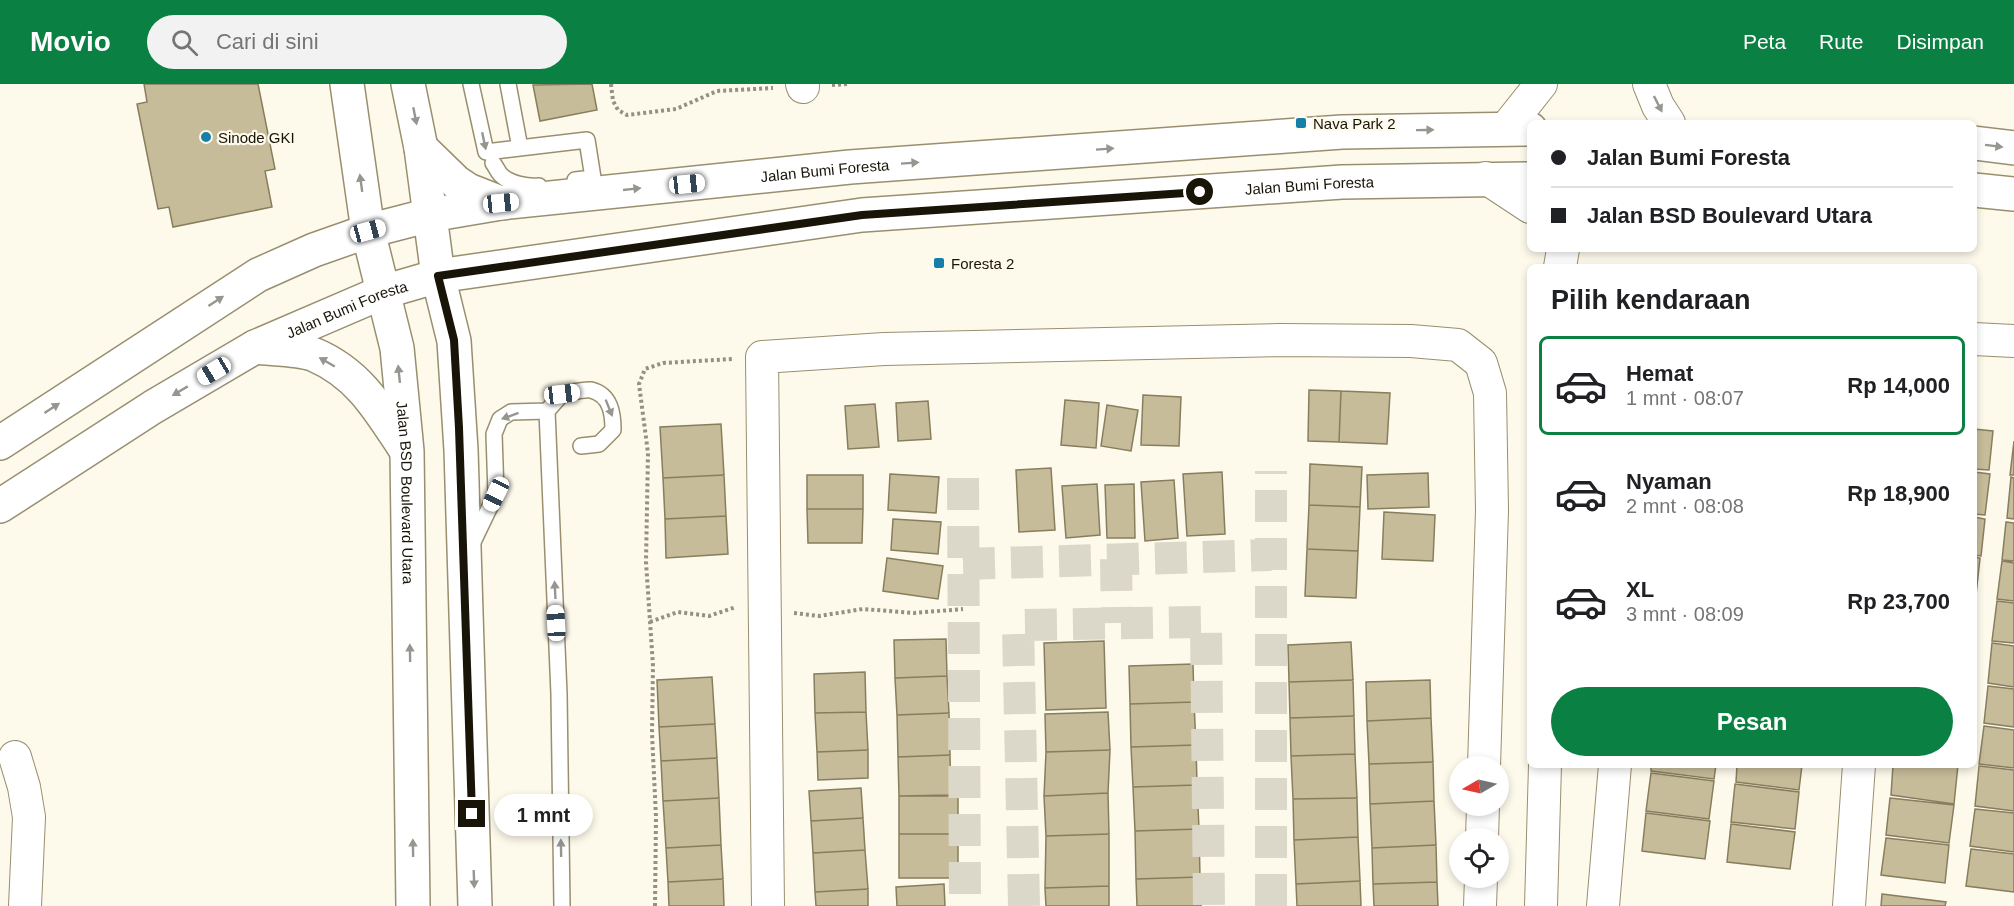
<!DOCTYPE html>
<html lang="id">
<head>
<meta charset="utf-8">
<style>
  body { margin:0; font-family:Helvetica,sans-serif; background:#f2f2f2; color:#202124; height:100vh; display:flex; flex-direction:column; font-size:22px; white-space:nowrap }
  * { box-sizing:border-box; margin:0 }
  p { font-size:20px; color:#757577 }
  .icon { flex:none; width:33px; height:33px; fill:none; stroke:currentColor; stroke-width:2; stroke-linecap:round; stroke-linejoin:round }
  .map { position:relative; flex:1; overflow:hidden }
  .panel { position:absolute; left:1527px; top:180px; width:450px; height:504px; display:flex; flex-direction:column; background:#fff; border-radius:9px; box-shadow:0 3px 9px #0003 }
  .panel>* { flex:none }
  .banner { position:absolute; left:1527px; top:36px; width:450px; height:132px; border-radius:9px; box-shadow:0 3px 9px #0003; display:grid; align-content:center; height:132px; padding:0 24px; background:#fff }
  .needle { width:39px; rotate:261deg }
  .buttons { position:absolute; left:1449px; top:672px; display:grid; gap:12px }
  .buttons a { display:grid; place-items:center; width:60px; height:60px; border-radius:50%; background:#fff; box-shadow:0 3px 9px #0003; font-size:30px }
  .end { position:absolute; width:27px; height:27px; margin:-14px; border:8px solid #181407; background:#fff; box-shadow:0 0 0 3px #fff }
  .from { border-radius:50% }
  .bubble { position:absolute; height:42px; border-radius:21px; background:#fff; box-shadow:0 3px 9px #0003; font-size:20px; font-weight:700; line-height:42px; text-align:center }
  .car { position:absolute; width:18px; height:36px; margin:-18px -9px; border-radius:8px; box-shadow:0 0 4px 2px #0007; background:linear-gradient(#fff 24%,#345 0 40%,#fff 0 76%,#345 0 86%,#fff 0) }
  .banner b { display:flex; align-items:center; gap:21px; height:57px; font-size:22px }
  .banner b+b { border-top:2px solid #e0e0e0 }
  .banner i { width:15px; height:15px; background:#202124 }
  ul { padding:0; list-style:none }
  li { display:flex; align-items:center; gap:18px; height:99px; margin:0 12px 9px; padding:0 12px; border:3px solid transparent; border-radius:9px }
  li div { flex:1 }
  li b { display:block; font-size:22px }
  li em { font-style:normal; font-weight:700 }
  li.active { border-color:#0b8043 }
  li>.icon { width:54px; height:54px; stroke-width:1.5 }
  h2 { padding:0 24px; font-size:27px; line-height:72px }
  .button { display:flex; gap:12px; margin-top:auto; padding:12px 24px }
  .button a { flex:1; height:69px; border-radius:36px; background:#0b8043; color:#fff; font-size:24px; font-weight:700; line-height:69px; text-align:center }
  header { display:flex; align-items:center; gap:36px; box-sizing:border-box; height:84px; padding:0 30px; background:#0b8043; color:#fff }
  header strong { font-size:28px }
  nav { display:flex; gap:33px; margin-inline-start:auto; font-size:21px }
  .search { width:420px; height:54px; background:#f2f2f2; display:flex; align-items:center; gap:15px; box-sizing:border-box; padding:0 21px; border-radius:33px; color:#757577; font-size:22px }
  .map>svg:first-child { display:block }
  .building { fill:#c6bc9a; stroke:#877e5e; stroke-width:1.5 }
  .lines { fill:none; stroke-linecap:round; stroke-linejoin:round }
  .minor-tunnel { stroke:#dbd7c9; stroke-width:32; stroke-dasharray:32 16; stroke-linecap:butt }
  .service-casing { stroke:#998f6f; stroke-width:18 }
  .minor-casing { stroke:#998f6f; stroke-width:34 }
  .secondary-casing { stroke:#998f6f; stroke-width:36 }
  .path { stroke:#949082; stroke-width:4; stroke-dasharray:3 3; stroke-linecap:butt }
  .service { stroke:#fff; stroke-width:15 }
  .minor { stroke:#fff; stroke-width:32 }
  .secondary { stroke:#fff; stroke-width:33 }
  .oneway { fill:#97958f }
  .route { stroke:#181407; stroke-width:8 }
  .poi-dot { fill:#167ea8; stroke:#fdf9eb; stroke-width:2 }
  .labels { text-anchor:middle; dominant-baseline:central; stroke-width:4.5; stroke-linejoin:round; paint-order:stroke }
  .poi-label { font-size:15px; fill:#181407; stroke:#fdf9eb; text-anchor:start }
  .street-label { font-size:15px; fill:#181407; stroke:#fdf9eb }
</style>
</head>
<body>
<header>
<strong>Movio</strong>
<div class="search"><svg class="icon" aria-label="search" viewBox="0 0 24 24"><circle cx="10" cy="10" r="6"/><path d="M15 15l6 6"/></svg>Cari di sini</div>
<nav><a>Peta</a><a>Rute</a><a>Disimpan</a></nav>
</header>
<div class="map">
<svg width="2014" height="822" viewBox="0 0 2014 822">
  <rect width="100%" height="100%" fill="#fdf9eb"/>
  <!-- building -->
  <path class="building" d="M144,0H258L275,85L265,87L272,123L173,143L169,123L158,125L137,20L147,18Z
    M592,0L597,26L540,37L533,1Z
    M1309,306L1341,307L1339,358L1308,357Z
    M1341,307L1390,309L1387,360L1339,358Z
    M1143,311L1181,313L1179,362L1141,361Z
    M1065,316L1099,319L1096,364L1061,361Z
    M928,317L931,355L898,357L896,319Z
    M875,320L879,363L848,365L845,322Z
    M1107,321L1138,326L1131,367L1101,362Z
    M721,340L724,391L663,394L660,343Z
    M1974,345L1993,347L1989,386L1974,385Z
    M2014,357V391H2010Z
    M1310,380L1362,383L1360,423L1309,421Z
    M1051,384L1055,446L1019,448L1016,386Z
    M1222,388L1225,450L1187,452L1183,390Z
    M1974,388L1990,390L1985,431L1974,430Z
    M1428,389L1429,423L1368,425L1367,391Z
    M890,390L939,393L936,429L888,426Z
    M724,391L726,432L665,435L663,394Z
    M807,391H863V425H807Z
    M2011,393L2014,394V435L2007,434Z
    M1174,396L1178,454L1145,457L1141,398Z
    M1097,400L1100,451L1066,454L1062,402Z
    M1134,400L1135,454H1107L1105,401Z
    M1309,421L1360,423L1358,467L1307,465Z
    M807,425H863L862,459H808Z
    M1384,428L1435,431L1433,477L1382,475Z
    M726,432L728,470L666,474L665,435Z
    M1974,433L1985,435L1981,472L1974,471Z
    M893,435L941,438L938,470L891,466Z
    M2006,438L2014,439V477L2002,476Z
    M1307,465L1358,467L1356,514L1305,512Z
    M1974,473L1980,474L1976,511H1974Z
    M887,474L943,482L938,515L883,507Z
    M2002,477L2014,479V517L1997,515Z
    M1997,517L2014,519V559L1992,557Z
    M946,555L947,592L895,594L894,556Z
    M1104,557L1106,624L1046,626L1044,559Z
    M1351,558L1353,596L1289,598L1288,561Z
    M1992,559L2014,562V603L1988,599Z
    M1193,580L1194,618L1130,620L1129,582Z
    M865,588L866,628L815,629L814,590Z
    M947,592L949,629L897,631L895,594Z
    M712,593L715,640L659,643L657,596Z
    M1353,596L1354,632L1290,634L1289,598Z
    M1430,596L1431,634L1367,637L1366,598Z
    M1988,602L2014,605V643L1984,639Z
    M1194,618L1196,661L1131,663L1130,620Z
    M866,628L868,666L817,668L815,629Z
    M1108,628L1110,666L1046,668L1045,630Z
    M949,629L950,671L898,673L897,631Z
    M1354,632L1355,670L1291,672L1290,634Z
    M1431,634L1433,678L1369,680L1367,637Z
    M715,640L717,674L661,677L659,643Z
    M1984,642L2014,646V684L1979,680Z
    M1196,661L1197,701L1133,703L1131,663Z
    M868,666V694L818,696L817,668Z
    M1110,666L1108,709L1044,712L1046,668Z
    M1355,670L1357,714L1293,715L1291,672Z
    M950,671L951,711L899,712L898,673Z
    M717,674L719,714L663,717L661,677Z
    M1433,678L1434,717L1370,720L1369,680Z
    M1651,681H1716L1714,695L1651,687Z
    M1737,681H1802L1799,706L1736,698Z
    M1893,681H1958L1954,720L1891,711Z
    M1979,682L2014,686V727L1975,722Z
    M1651,689L1714,697L1709,735L1646,727Z
    M1735,700L1799,708L1795,745L1731,738Z
    M1197,701L1199,745L1135,747L1133,703Z
    M861,704L863,734L811,737L809,707Z
    M1108,709L1109,750L1046,752L1044,712Z
    M899,712H958V750H899Z
    M719,714L721,761L666,764L663,717Z
    M1357,714L1358,753L1294,756L1293,715Z
    M1890,714L1954,721L1949,759L1886,751Z
    M1434,717L1436,761L1372,764L1370,720Z
    M1975,725L2014,729V768L1970,762Z
    M1646,729L1710,737L1705,775L1642,767Z
    M863,734L865,766L813,769L811,737Z
    M1731,740L1795,748L1790,785L1727,778Z
    M1199,745L1200,793L1136,795L1135,747Z
    M899,750H958V794H899Z
    M1109,750V802L1045,804L1046,752Z
    M1358,753L1360,797L1296,800L1294,756Z
    M1886,754L1949,761L1945,799L1881,791Z
    M721,761L723,795L668,798L666,764Z
    M1436,761L1437,798L1373,800L1372,764Z
    M1971,765L2014,770V808L1966,802Z
    M865,766L868,805L815,808L813,769Z
    M1200,793L1201,822H1137L1136,795Z
    M723,795L724,822H669L668,798Z
    M1360,797L1361,822H1297L1296,800Z
    M1437,798L1438,822H1374L1373,800Z
    M944,800L945,822H897L896,803Z
    M1109,802V822H1046L1045,804Z
    M868,805V822H816L815,808Z
    M1882,810L1946,818L1945,822H1881Z"/>
  <g class="lines">
    <!-- minor-tunnel -->
    <path class="minor-tunnel" d="M963,394L965,822
      M1116,475L1117,539
      M963,480L1271,471
      M1024,822L1018,541L1206,538L1209,822
      M1271,822V387"/>
    <defs>
      <path id="service" d="M471,0L486,68L587,56L593,94L575,96
        M508,0L520,64
        M493,79C496,83 498,88 501,91C510,100 528,103 539,102
        M547,327L562,310C570,309 583,305 591,306C611,311 613,330 613,346L599,360L581,362
        M472,460L496,410L494,350L500,335L511,328L547,327L559,610L562,822"/>
      <path id="minor" d="M802,0L803,3
        M1649,0L1658,22L1669,39
        M1506,44L1541,0
        M1486,94L1530,123
        M1560,183L1563,165
        M1974,255L2014,257
        M15,673L24,703L29,733L25,822
        M1482,754L1483,722
        M768,822L762,273L884,265L1279,256L1411,257L1458,261L1481,279L1490,309L1492,426L1484,682
        M1480,822L1481,794
        M1541,822L1545,681
        M1603,822L1615,681
        M1849,822L1859,681"/>
      <g id="secondary">
        <path id="s1" d="M347,0L368,147L397,264L407,367L413,822"/>
        <path d="M408,0L421,64L438,192L454,257L461,366L475,822"/>
        <path d="M1974,59L2014,64"/>
        <path d="M421,64L456,98L468,106L501,119"/>
        <path d="M1974,106L2014,110"/>
        <path d="M255,263C271,265 302,265 315,271C359,290 379,325 404,363"/>
        <path id="s2" d="M0,359L258,191L314,166L368,147L430,131L501,119L850,83L1342,48L1530,45"/>
        <path id="s3" d="M0,422L153,323L255,263L383,208L438,192L862,131L1342,98L1530,95"/>
      </g>
    </defs>
    <!-- service casing -->
    <use href="#service" class="service-casing"/>
    <!-- minor casing -->
    <use href="#minor" class="minor-casing"/>
    <!-- secondary casing -->
    <use href="#secondary" class="secondary-casing"/>
    <!-- path -->
    <path class="path" d="M611,0L613,17L618,26L627,31L676,25L717,7L773,4
      M832,1L849,0
      M794,529L819,532L863,525L914,529L963,525
      M650,538L678,528L709,532L736,523
      M655,822L656,733L652,650L653,582L646,478L648,369L639,300L645,285L663,279L732,275"/>
    <!-- service -->
    <use href="#service" class="service"/>
    <!-- minor -->
    <use href="#minor" class="minor"/>
    <!-- secondary -->
    <use href="#secondary" class="secondary"/>
  </g>
  <!-- one-way arrows -->
  <defs><path id="oneway-solid" d="M-6-.8H1V-3.2L6.5 0L1 3.2V.8H-6Z" transform="scale(1.5)"/></defs>
  <g class="oneway">
    <use href="#oneway-solid" transform="translate(1658 20) rotate(63)"/>
    <use href="#oneway-solid" transform="translate(415 32) rotate(79)"/>
    <use href="#oneway-solid" transform="translate(1425 46) rotate(-1)"/>
    <use href="#oneway-solid" transform="translate(484 57) rotate(78)"/>
    <use href="#oneway-solid" transform="translate(1994 62) rotate(7)"/>
    <use href="#oneway-solid" transform="translate(1105 65) rotate(-4)"/>
    <use href="#oneway-solid" transform="translate(910 79) rotate(-4)"/>
    <use href="#oneway-solid" transform="translate(361 99) rotate(-98)"/>
    <use href="#oneway-solid" transform="translate(632 105) rotate(-6)"/>
    <use href="#oneway-solid" transform="translate(216 217) rotate(-33)"/>
    <use href="#oneway-solid" transform="translate(327 278) rotate(-150)"/>
    <use href="#oneway-solid" transform="translate(399 290) rotate(-96)"/>
    <use href="#oneway-solid" transform="translate(180 307) rotate(149)"/>
    <use href="#oneway-solid" transform="translate(52 324) rotate(-33)"/>
    <use href="#oneway-solid" transform="translate(609 324) rotate(68)"/>
    <use href="#oneway-solid" transform="translate(510 332) rotate(160)"/>
    <use href="#oneway-solid" transform="translate(555 506) rotate(-93)"/>
    <use href="#oneway-solid" transform="translate(410 569) rotate(-91)"/>
    <use href="#oneway-solid" transform="translate(413 764) rotate(-91)"/>
    <use href="#oneway-solid" transform="translate(561 764) rotate(-91)"/>
    <use href="#oneway-solid" transform="translate(474 795) rotate(88)"/>
  </g>
  <g class="lines">
    <!-- route -->
    <path class="route" d="M472,730L459,344L454,256L438,192L862,131L1200,108"/>
  </g>
  <!-- markers -->
  <g class="poi-dot">
    <rect x="1295" y="33" width="12" height="12" rx="3"/>
    <circle cx="206" cy="53" r="6"/>
    <rect x="933" y="173" width="12" height="12" rx="3"/>
  </g>
  <g class="labels">
    <!-- poi labels -->
    <g class="poi-label">
      <text x="1313" y="39">Nava Park 2</text>
      <text x="218" y="53">Sinode GKI</text>
      <text x="951" y="179">Foresta 2</text>
    </g>
    <!-- street labels -->
    <g class="street-label">
      <text stroke="none"><textPath href="#s2" startOffset="888">Jalan Bumi Foresta</textPath></text>
      <text stroke="none"><textPath href="#s3" startOffset="1374">Jalan Bumi Foresta</textPath></text>
      <text stroke="none"><textPath href="#s3" startOffset="400">Jalan Bumi Foresta</textPath></text>
      <text stroke="none"><textPath href="#s1" startOffset="414">Jalan BSD Boulevard Utara</textPath></text>
    </g>
  </g>
</svg>
<div class="buttons">
<a><svg class="needle" viewBox="-14 -14 28 28"><path d="M0-13l5 13h-10z" fill="#e53935"/><path d="M0 13l5-13h-10z" fill="#757577"/></svg></a>
<a><svg class="icon" aria-label="locate" viewBox="0 0 24 24"><circle cx="12" cy="12" r="6"/><path d="M12 2v4M12 18v4M2 12h4M18 12h4"/></svg></a>
</div>
<i class="end from" style="left:1200px;top:108px"></i>
<i class="end" style="left:472px;top:730px"></i>
<div class="bubble" style="left:494px;top:710px;width:99px">1 mnt</div>
<i class="car" style="left:687px;top:100px;rotate:84deg"></i>
<i class="car" style="left:501px;top:119px;rotate:84deg"></i>
<i class="car" style="left:368px;top:147px;rotate:75deg"></i>
<i class="car" style="left:214px;top:287px;rotate:239deg"></i>
<i class="car" style="left:562px;top:310px;rotate:83deg"></i>
<i class="car" style="left:496px;top:410px;rotate:205deg"></i>
<i class="car" style="left:556px;top:539px;rotate:357deg"></i>
<div class="banner">
<b><i class="from"></i>Jalan Bumi Foresta</b>
<b><i></i>Jalan BSD Boulevard Utara</b>
</div>
<section class="panel">
<h2>Pilih kendaraan</h2>
<ul>
<li class="active"><svg class="icon" aria-label="car" viewBox="0 0 24 24"><path d="M5 17H2v-5l4-1 3-4h7l3 4 3 1v5h-3M9 17h6M6 11h13"/><circle cx="7" cy="17" r="2"/><circle cx="17" cy="17" r="2"/></svg><div><b>Hemat</b><p>1 mnt · 08:07</p></div><em>Rp 14,000</em></li>
<li><svg class="icon" aria-label="car" viewBox="0 0 24 24"><path d="M5 17H2v-5l4-1 3-4h7l3 4 3 1v5h-3M9 17h6M6 11h13"/><circle cx="7" cy="17" r="2"/><circle cx="17" cy="17" r="2"/></svg><div><b>Nyaman</b><p>2 mnt · 08:08</p></div><em>Rp 18,900</em></li>
<li><svg class="icon" aria-label="car" viewBox="0 0 24 24"><path d="M5 17H2v-5l4-1 3-4h7l3 4 3 1v5h-3M9 17h6M6 11h13"/><circle cx="7" cy="17" r="2"/><circle cx="17" cy="17" r="2"/></svg><div><b>XL</b><p>3 mnt · 08:09</p></div><em>Rp 23,700</em></li>
</ul>
<div class="button"><a>Pesan</a></div>
</section>
</div>
</body>
</html>
